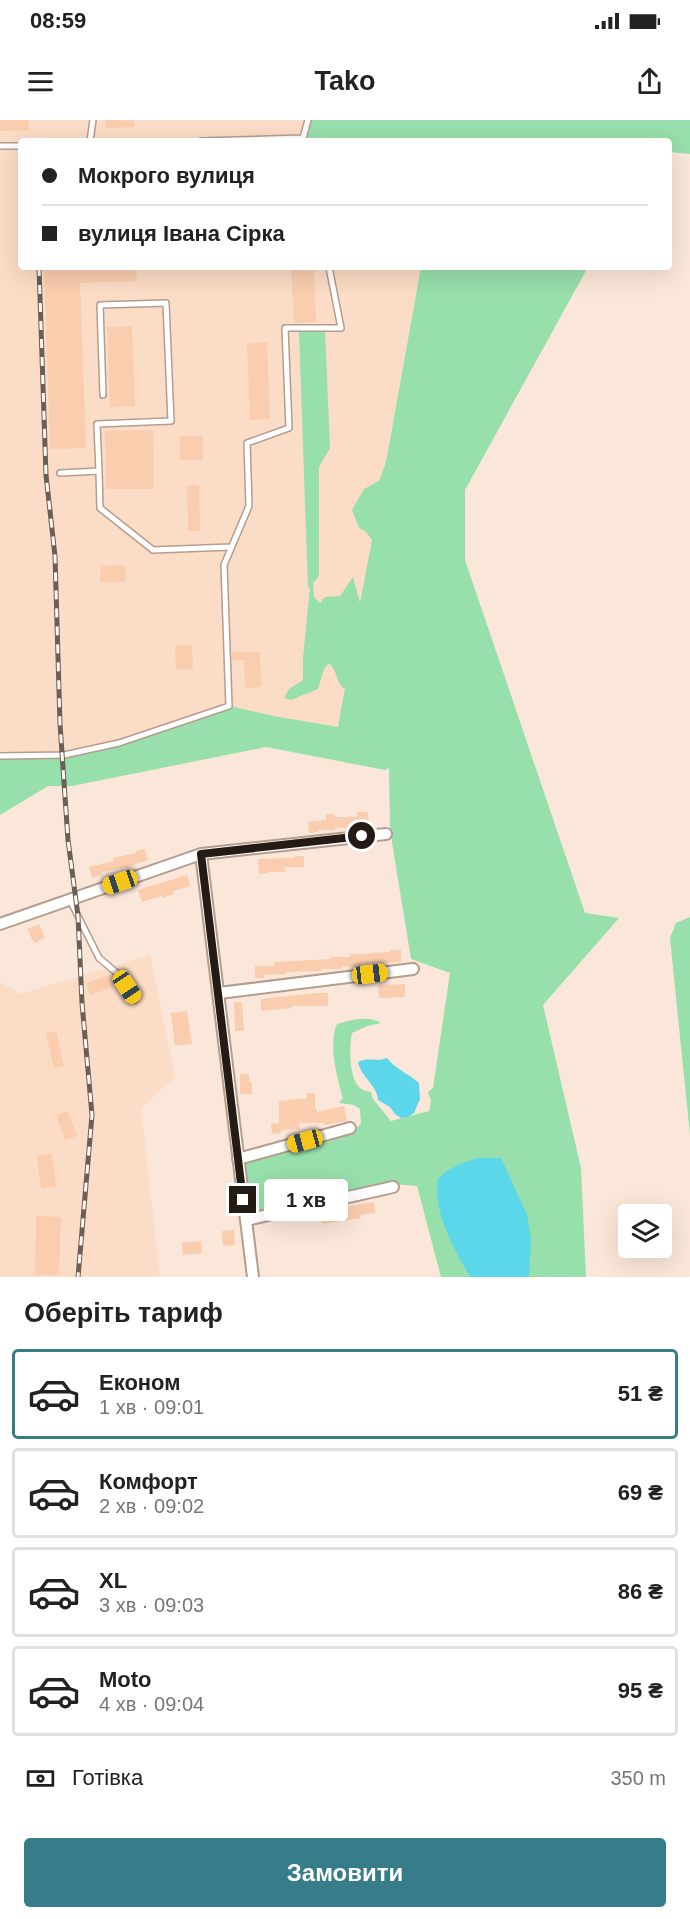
<!DOCTYPE html>
<html lang="uk">
<head>
<meta charset="utf-8">
<style>
  body { margin:0; font-family:Arial,sans-serif; background:#f2f2f2; color:#222; height:100vh; display:flex; flex-direction:column; font-size:22px; white-space:nowrap }
  * { box-sizing:border-box; margin:0 }
  p { font-size:20px; color:#767676 }
  .icon { flex:none; width:33px; height:33px; fill:none; stroke:currentColor; stroke-width:2; stroke-linecap:round; stroke-linejoin:round }
  .map { position:relative; height:1157px; overflow:hidden }
  .side { display:flex; flex-direction:column; background:#fff; flex:1 }
  .side>* { flex:none }
  .banner { position:absolute; left:18px; top:18px; width:654px; height:132px; border-radius:6px; box-shadow:0 6px 24px #0002; display:grid; align-content:center; height:132px; padding:0 24px; background:#fff }
  .tools { position:absolute; left:618px; top:1084px; display:grid; gap:12px }
  .tools a { display:grid; place-items:center; width:54px; height:54px; border-radius:6px; background:#fff; box-shadow:0 6px 24px #0002; font-size:30px }
  .end { position:absolute; width:27px; height:27px; margin:-14px; border:8px solid #241b15; background:#fff; box-shadow:0 0 0 3px #fff }
  .from { border-radius:50% }
  .bubble { position:absolute; height:42px; border-radius:6px; background:#fff; box-shadow:0 6px 24px #0002; font-size:20px; font-weight:600; line-height:42px; text-align:center }
  .car { position:absolute; width:18px; height:36px; margin:-18px -9px; border-radius:8px; box-shadow:0 0 4px 2px #0007; background:linear-gradient(#f5c518 24%,#345 0 40%,#f5c518 0 76%,#345 0 86%,#f5c518 0) }
  .banner b { display:flex; align-items:center; gap:21px; height:57px; font-size:22px }
  .banner b+b { border-top:2px solid #e0e0e0 }
  .banner i { width:15px; height:15px; background:#222 }
  ul { padding:0; list-style:none }
  li { display:flex; align-items:center; gap:18px; height:90px; margin:0 12px 9px; padding:0 12px; border:3px solid #e0e0e0; border-radius:6px }
  li div { flex:1 }
  li b { display:block; font-size:22px }
  li em { font-style:normal; font-weight:600 }
  li.on { border-color:#367c89 }
  li>.icon { width:54px; height:54px; stroke-width:1.5 }
  h2 { padding:0 24px; font-size:27px; line-height:72px }
  .pay { display:flex; align-items:center; gap:15px; height:66px; padding:0 24px; font-size:22px }
  .pay p { margin-inline-start:auto }
  .action { display:flex; gap:12px; margin-top:auto; padding:12px 24px }
  .action a { flex:1; height:69px; border-radius:6px; background:#367c89; color:#fff; font-size:24px; font-weight:600; line-height:69px; text-align:center }
  .status { display:flex; justify-content:space-between; align-items:center; height:42px; padding:0 30px; background:#fff; direction:ltr }
  .status svg { height:16px; fill:currentColor }
  header { display:flex; justify-content:space-between; align-items:center; height:78px; padding:0 24px; background:#fff; font-size:27px; font-weight:600 }
  .map>svg:first-child { display:block }
  .built { fill:#fbdcc6 }
  .green { fill:#97dfab }
  .water { fill:#5cd6e9 }
  .building { fill:#facdae }
  .lines { fill:none; stroke-linecap:round; stroke-linejoin:round }
  .service-casing { stroke:#b59d8d; stroke-width:8 }
  .minor-casing { stroke:#b59d8d; stroke-width:14 }
  .service { stroke:#fff; stroke-width:5 }
  .minor { stroke:#fff; stroke-width:10 }
  .rail-casing { stroke:#6a5e55; stroke-width:5 }
  .rail { stroke:#fdf8f4; stroke-width:3; stroke-dasharray:9; stroke-linecap:butt }
  .route { stroke:#241b15; stroke-width:8 }
</style>
</head>
<body>
<div class="status"><b>08:59</b><svg viewBox="0 0 49 12"><path d="M0 12V9h3v3zM5 12V6h3v6zM10 12V3h3v9zM15 12V0h3v12zM26 1h20v11H26zM47 4h2v5h-2z"/></svg></div>
<header><svg class="icon" aria-label="menu" viewBox="0 0 24 24"><path d="M4 6h16M4 12h16M4 18h16"/></svg>Tako<svg class="icon" aria-label="share" viewBox="0 0 24 24"><path d="M12 15V3M7 8l5-5 5 5M5 13v7h14v-7"/></svg></header>
<div class="map">
<svg width="690" height="1157" viewBox="0 0 690 1157">
  <rect width="100%" height="100%" fill="#fbe7d9"/>
  <!-- built -->
  <path class="built" d="M0,0H304V21H21V147H421L338,608L279,597L229,586L119,623L64,635L0,636Z
    M150,835L175,957L141,988L160,1157H0V862L21,874Z"/>
  <!-- green -->
  <path class="green" d="M304,0H690V34L671,32L669,35V21H304Z
    M421,147H588L465,370V440L585,793L619,798L543,885L581,1048L586,1157H441L417,1066L393,1064L253,1096L241,1041L352,1012L361,1004L360,989L354,985L339,983L343,978C337,959 328,922 337,904C351,900 368,895 381,903L367,906L352,913C349,927 349,954 358,966C361,970 367,971 371,972L373,979L391,1001L429,991L431,980L428,972L433,968L450,853L411,839L390,710L389,648L385,650L266,627L72,666H48L0,695V636L64,635L119,623L229,586L279,597L338,607L345,567L343,568C335,559 338,552 329,543L324,549L318,569L291,580L284,578L289,569L303,560V538L310,467L308,468L299,211L325,212L330,328L319,347V456L313,463L314,477L320,483L325,477L340,476L353,457L360,483L372,420L365,411L359,408L352,390L364,369L379,361L386,342Z
    M690,797V1015L670,818L676,803Z"/>
  <!-- water -->
  <path class="water" d="M387,938C395,949 409,954 419,963L420,979L414,993L408,997L401,998L395,994L390,987L378,980C377,965 361,957 358,942C368,937 377,942 387,938Z
    M478,1038H501L527,1095L531,1119L529,1157H470C454,1128 433,1094 438,1059C449,1047 463,1043 478,1038Z"/>
  <!-- building -->
  <path class="building" d="M0,0H28L29,10L0,11Z
    M105,0H134V7L106,8Z
    M44,147H136L137,161L80,163L86,328L50,329Z
    M291,147H314L316,202L294,203Z
    M132,206L135,286L110,287L107,207Z
    M267,222L270,299L250,300L247,223Z
    M153,310L154,369H106L105,311Z
    M180,316H203V340H180Z
    M187,365H199L200,411H188Z
    M101,445L126,446L125,462H100Z
    M192,525L193,549L176,550L175,526Z
    M232,532H260L261,567L245,568L244,540H232Z
    M357,692H368L369,707L335,708V710H318V712L309,713L308,702L326,700V694H334L335,697H357Z
    M145,729L148,740L127,747L102,752V755L92,758L89,747L113,741V738L136,733V731Z
    M295,736H304V747H285V752H268L269,753L259,754L258,739L295,738Z
    M187,755L191,766L173,771L174,774L163,778L162,776L142,782L138,770Z
    M39,804L45,818L34,823L27,809Z
    M390,830H401V842L362,844L361,847L341,846V849H321V851L286,852V854L264,855V858H255V846H274V842L331,839V837H350V834H370V833L390,832Z
    M110,855L114,867L90,875L86,863Z
    M405,864V877L379,878L378,865Z
    M316,873H328V886H292V888L261,891V879Z
    M234,882H242L244,911H235Z
    M187,891L192,924L175,926L171,893Z
    M56,911L64,946L54,948L46,913Z
    M240,954H249V963L252,962V974H240Z
    M307,973H315V989H317V992L344,986L347,1001L324,1005V1003H299L300,1009L281,1010V1013L272,1014L271,1004L279,1003V981L307,978Z
    M68,991L77,1016L65,1020L56,995Z
    M52,1034L56,1066L41,1068L37,1036Z
    M374,1082L375,1093L360,1095L361,1098L322,1104L320,1091Z
    M36,1096L61,1097L59,1155H35Z
    M234,1110L235,1125L223,1126L222,1111Z
    M201,1121L202,1133L183,1135L182,1123Z"/>
  <g class="lines">
    <defs>
      <path id="service" d="M303,18L308,0
        M90,21L93,0
        M201,21L303,18L304,21
        M0,26H21
        M99,351L97,304L171,301L166,183L100,185L103,275
        M60,353L99,351L100,388L153,430L231,427
        M0,636L64,635L119,623L229,586L224,445L249,386L247,323L289,308L285,208H341L329,147
        M70,780L99,838L118,854L135,880"/>
      <path id="minor" d="M201,734L253,1157
        M0,804L201,734L386,714
        M219,873L413,849
        M238,1039L350,1008
        M246,1100L393,1067"/>
    </defs>
    <!-- service casing -->
    <use href="#service" class="service-casing"/>
    <!-- minor casing -->
    <use href="#minor" class="minor-casing"/>
    <!-- service -->
    <use href="#service" class="service"/>
    <!-- minor -->
    <use href="#minor" class="minor"/>
    <defs>
      <path id="rail" d="M39,147L46,355L55,436L60,604L68,720L78,796L82,883L92,995L78,1157"/>
    </defs>
    <!-- rail casing -->
    <use href="#rail" class="rail-casing"/>
    <!-- rail -->
    <use href="#rail" class="rail"/>
  </g>
  <g class="lines">
    <!-- route -->
    <path class="route" d="M243,1080L201,734L362,716"/>
  </g>
</svg>
<div class="tools">
<a><svg class="icon" aria-label="layers" viewBox="0 0 24 24"><path d="M12 4l9 5-9 5-9-5zM3 14l9 5 9-5"/></svg></a>
</div>
<i class="end from" style="left:362px;top:716px"></i>
<i class="end" style="left:243px;top:1080px"></i>
<div class="bubble" style="left:264px;top:1059px;width:84px">1 хв</div>
<i class="car" style="left:120px;top:762px;rotate:251deg"></i>
<i class="car" style="left:370px;top:854px;rotate:83deg"></i>
<i class="car" style="left:127px;top:867px;rotate:146deg"></i>
<i class="car" style="left:305px;top:1021px;rotate:255deg"></i>
<div class="banner">
<b><i class="from"></i>Мокрого вулиця</b>
<b><i></i>вулиця Івана Сірка</b>
</div>
</div>
<section class="side">
<h2>Оберіть тариф</h2>
<ul>
<li class="on"><svg class="icon" aria-label="car" viewBox="0 0 24 24"><path d="M5 17H2v-5l4-1 3-4h7l3 4 3 1v5h-3M9 17h6M6 11h13"/><circle cx="7" cy="17" r="2"/><circle cx="17" cy="17" r="2"/></svg><div><b>Економ</b><p>1 хв · 09:01</p></div><em>51 ₴</em></li>
<li><svg class="icon" aria-label="car" viewBox="0 0 24 24"><path d="M5 17H2v-5l4-1 3-4h7l3 4 3 1v5h-3M9 17h6M6 11h13"/><circle cx="7" cy="17" r="2"/><circle cx="17" cy="17" r="2"/></svg><div><b>Комфорт</b><p>2 хв · 09:02</p></div><em>69 ₴</em></li>
<li><svg class="icon" aria-label="car" viewBox="0 0 24 24"><path d="M5 17H2v-5l4-1 3-4h7l3 4 3 1v5h-3M9 17h6M6 11h13"/><circle cx="7" cy="17" r="2"/><circle cx="17" cy="17" r="2"/></svg><div><b>XL</b><p>3 хв · 09:03</p></div><em>86 ₴</em></li>
<li><svg class="icon" aria-label="car" viewBox="0 0 24 24"><path d="M5 17H2v-5l4-1 3-4h7l3 4 3 1v5h-3M9 17h6M6 11h13"/><circle cx="7" cy="17" r="2"/><circle cx="17" cy="17" r="2"/></svg><div><b>Moto</b><p>4 хв · 09:04</p></div><em>95 ₴</em></li>
</ul>
<div class="pay"><svg class="icon" aria-label="cash" viewBox="0 0 24 24"><path d="M3 7h18v10H3z"/><circle cx="12" cy="12" r="2"/></svg>Готівка<p>350 m</p></div>
<div class="action"><a>Замовити</a></div>
</section>
</body>
</html>
